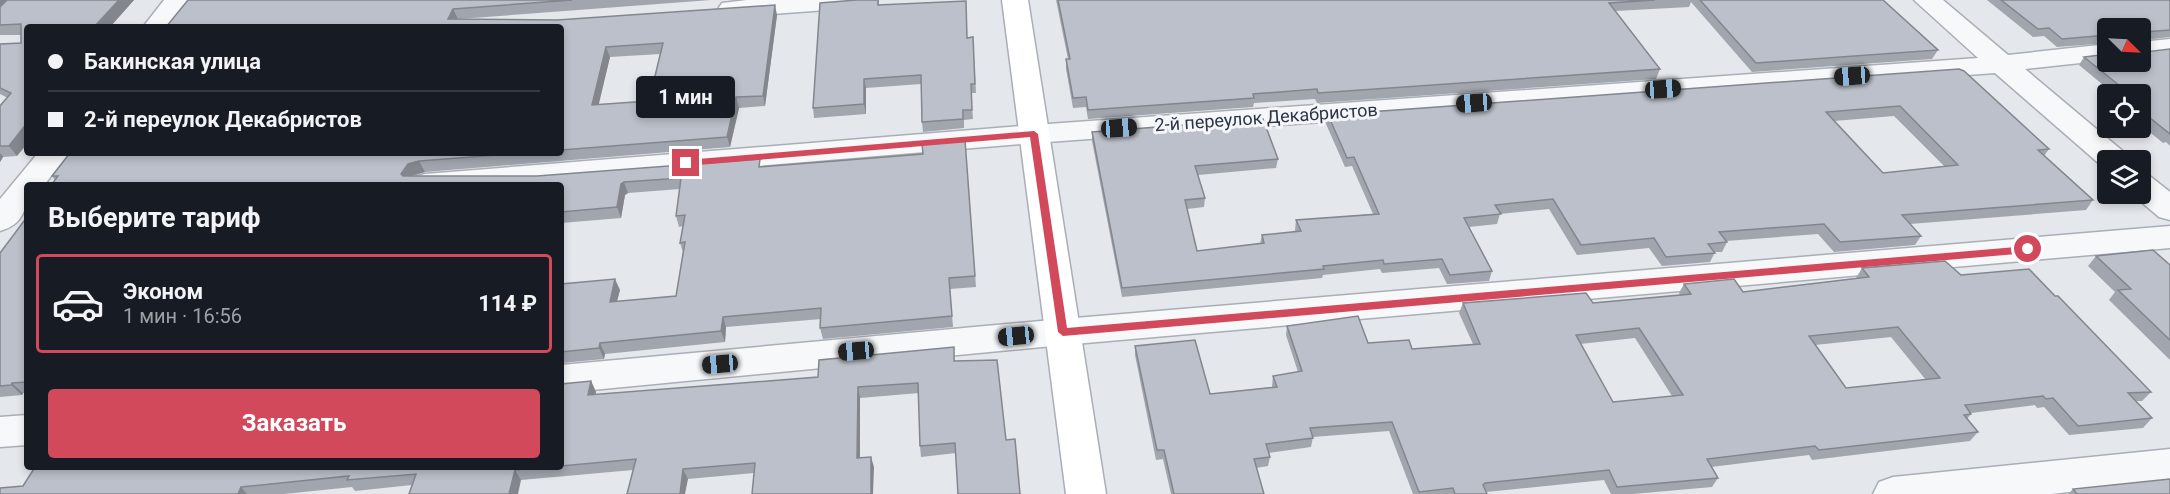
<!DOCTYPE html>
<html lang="ru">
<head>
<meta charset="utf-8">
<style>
  body { margin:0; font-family:Roboto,sans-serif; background:#242831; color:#f1f3f6; height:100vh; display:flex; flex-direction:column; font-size:22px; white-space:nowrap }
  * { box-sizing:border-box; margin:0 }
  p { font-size:20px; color:#9ea1a6 }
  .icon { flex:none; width:33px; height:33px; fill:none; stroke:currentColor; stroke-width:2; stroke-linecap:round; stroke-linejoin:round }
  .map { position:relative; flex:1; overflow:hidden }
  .details { position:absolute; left:24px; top:182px; width:540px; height:288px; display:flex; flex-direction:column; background:#171b24; border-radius:6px; box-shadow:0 3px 9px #0003 }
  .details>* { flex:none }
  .banner { position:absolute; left:24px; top:24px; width:540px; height:132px; border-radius:6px; box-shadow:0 3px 9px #0003; display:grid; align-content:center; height:132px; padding:0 24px; background:#171b24 }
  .needle { width:39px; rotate:114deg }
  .tools { position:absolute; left:2097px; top:18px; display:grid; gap:12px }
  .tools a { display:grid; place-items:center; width:54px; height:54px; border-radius:6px; background:#171b24; box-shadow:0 3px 9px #0003; font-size:30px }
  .end { position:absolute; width:27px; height:27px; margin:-14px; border:8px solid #d1495b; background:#fff; box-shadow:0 0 0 3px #fff }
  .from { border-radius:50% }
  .bubble { position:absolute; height:42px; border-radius:6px; background:#171b24; box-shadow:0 3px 9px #0003; font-size:20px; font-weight:700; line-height:42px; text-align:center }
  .car { position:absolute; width:18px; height:36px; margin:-18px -9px; border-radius:8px; box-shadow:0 0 4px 2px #0007; background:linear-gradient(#222 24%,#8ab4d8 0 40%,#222 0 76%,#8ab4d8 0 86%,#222 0) }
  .banner b { display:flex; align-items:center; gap:21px; height:57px; font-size:22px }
  .banner b+b { border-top:2px solid #363941 }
  .banner i { width:15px; height:15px; background:#f1f3f6 }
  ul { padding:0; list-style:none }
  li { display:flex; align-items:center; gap:18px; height:99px; margin:0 12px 9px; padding:0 12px; border:3px solid #363941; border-radius:6px }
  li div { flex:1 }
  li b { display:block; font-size:22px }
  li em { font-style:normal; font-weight:700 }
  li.on { border-color:#d1495b }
  li>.icon { width:54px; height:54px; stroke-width:1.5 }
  h2 { padding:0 24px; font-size:27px; line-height:72px }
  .cta { display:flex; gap:12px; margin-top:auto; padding:12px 24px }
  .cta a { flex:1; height:69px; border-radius:6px; background:#d1495b; color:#fff; font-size:24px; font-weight:700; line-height:69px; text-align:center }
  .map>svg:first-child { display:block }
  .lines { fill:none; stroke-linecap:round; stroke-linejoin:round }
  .street-casing { stroke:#a9aeb7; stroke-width:3 }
  .secondary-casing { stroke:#a9aeb7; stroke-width:3 }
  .street { fill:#f7f8fa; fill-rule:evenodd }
  .secondary { fill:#fff; fill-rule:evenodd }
  .wall { fill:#a1a5ae; fill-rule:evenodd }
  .shaded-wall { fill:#83868d }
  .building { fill:#bbc0ca; stroke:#83868d; stroke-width:1.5; fill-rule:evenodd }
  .route { fill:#d1495b }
  .labels { text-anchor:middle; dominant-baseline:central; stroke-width:6; stroke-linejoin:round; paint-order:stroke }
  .street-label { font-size:18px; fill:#2b3445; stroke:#f4f6f9 }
</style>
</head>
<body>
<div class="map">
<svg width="2170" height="494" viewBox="0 0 2170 494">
  <rect width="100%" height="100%" fill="#e4e7ec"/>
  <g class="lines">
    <defs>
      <path id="street" d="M164,0H190L170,27H143Z
        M747,0H867L863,5L854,8L731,17L722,15L718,9L722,3Z
        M1914,0H1943L2008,55L2108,44V60L2025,69L2125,153L2129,160H2108V168L2103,167L1995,73L1034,143L541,184H409L414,177L425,174L1034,125L1978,58Z
        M2170,39V55L2140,58V42Z
        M38,153H69L45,184H27C27,207 25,224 0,231V199Z
        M2140,174L2151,177L2170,192V220L2159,217L2132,194H2140Z
        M2170,226V248L1063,345L561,393V365L1063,319Z
        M27,415V445L0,447V417Z
        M2170,449V481L2051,494H1873L1879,482L1893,477Z"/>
      <path id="secondary" d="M1002,0H1028L1106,494H1066Z"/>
    </defs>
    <!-- street casing -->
    <use href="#street" class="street-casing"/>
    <!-- secondary casing -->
    <use href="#secondary" class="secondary-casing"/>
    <!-- street -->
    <use href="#street" class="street"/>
    <!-- secondary -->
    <use href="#secondary" class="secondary"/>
  </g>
  <!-- wall -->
  <path class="wall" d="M0,0H134L110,27H27L17,156L3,157L0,162V106L8,98L0,94V44L21,43V35H0Z
    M188,0H711L459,19L557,20L777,15L765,106L739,108L730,147L425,172L413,176H537L762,167L923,154L965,140L976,287L950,289L953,327L823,339L820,328L821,319L726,327L725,342L605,354L604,359L561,363V284L620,290L617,301L676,296L683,252L680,243L683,226L679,227L676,216L680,189L628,193L625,195L621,218L561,223V184L55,180L52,176L70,153H561V27ZM660,54L649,101L598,105L610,57Z
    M856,0H879V5L968,37H973L976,93H971L973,119L964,120V128L923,132L922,122L921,84L866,88V114L814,118L813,108L853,1Z
    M1056,0H1883L1938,50L1932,59L1752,72L1691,2L1689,7L1615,11L1660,69L1656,79L1317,103L1315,99L1254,103L1253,107L1088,119L1086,107L1073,108L1066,69V59H1068Z
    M1987,0H2170V37L2144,40L2145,52L2170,49V146L2166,142L2163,143L2140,124V94H2114L2079,65L2084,57L2108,62L2140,28H2108V43L2057,47L2044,36L2033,37Z
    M1959,69L2049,149L2044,156L2093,200L2086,210L1910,224L1921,236L1915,245L1834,252L1818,234L1726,241L1727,242L1722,252H1715L1710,262L1662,266L1649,248L1577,255L1549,209L1500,214L1497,224L1469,227L1492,271L1489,281L1447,284L1439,268L1382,273L1380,269L1323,275L1322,278L1122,297L1092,141V132L1278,159L1276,168L1198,175L1205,198L1204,207L1187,209L1197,251L1260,244L1262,235L1296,232L1295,230L1296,220L1373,214L1352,166L1345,167L1326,124L1328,115ZM1894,116L1944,166L1883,173L1834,121Z
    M27,217V393H23L22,395L0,397V253Z
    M2096,256L2170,265V360L2109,300L2115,292L2088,266Z
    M1862,268L1961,275L2151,392L2142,401H2136L2152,418L2143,428L2069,435L2044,407L2037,408L2035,405L1971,413V414L1967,419L1978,432L1970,441L1812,460L1809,455L1711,467L1718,478L1712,487L1633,494H1611L1604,480L1486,492L1487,494H1413L1389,431L1313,437L1311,447L1268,453L1270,457L1268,466L1256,468L1264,494H1171L1163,459L1156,460L1135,355V346L1210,394L1272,387V386L1273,376L1298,372L1286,335L1287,326L1368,343L1412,349L1473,344L1459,313L1463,303H1593L1680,295L1679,293L1684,284L1743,292L1856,278ZM1891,337L1926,380L1846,388L1815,345ZM1635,338L1672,396L1613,402L1580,344Z
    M954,347L956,453L921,457L920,446L919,393L860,398V458L874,467L754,473L688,479L633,470L521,480L412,485L355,491L352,487L284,494H0L23,486L41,466H561V384L591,381L596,392L595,395L818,377Z
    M2073,489L2170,494H2068Z"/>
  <!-- shaded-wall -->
  <path class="shaded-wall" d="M0,0H16L0,16Z
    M119,0H134L110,27H94Z
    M775,5L777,15L765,106L763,96Z
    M453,9L458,19H448Z
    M606,47L610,57L596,116L592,105Z
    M864,79L866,88V114L864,104Z
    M736,97L739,108L730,147L727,137Z
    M27,123V144L17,156L9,146Z
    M0,153L3,157L0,162Z
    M419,161L425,172L413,175L407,184L401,174L408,164Z
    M624,182L628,193L625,195L621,218L617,207L621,184Z
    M615,279L620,290L614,312L610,302Z
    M723,317L726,327L725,342L721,331Z
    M600,343L605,354L604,359L599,348Z
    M591,381L596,392L593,406L588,395Z
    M12,383L23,393L22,395L11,385Z
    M858,387L860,398V468L857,458Z
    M871,457L874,467L873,494H871Z
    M683,469L688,479L685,494H680Z
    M515,470L521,480L518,494H509Z
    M241,487L247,494H238Z"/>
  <!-- building -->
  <path class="building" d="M7,0H119L94,27H27V123L9,146H0V106L11,93L0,88V44L21,43V24L0,25V7Z
    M188,0H572L453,9L448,19L557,20L775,5L763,96L736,97L727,137L561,150V27H166ZM663,43L649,101L592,105L606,47Z
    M856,0H878V5L966,1L967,38L973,37L975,84H971L972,110H963V119L922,122L921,75L864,79V104L813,108L820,3Z
    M1058,0H1655L1609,3L1660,69L1318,93L1317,89L1253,94L1254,98L1088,110L1086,97L1073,98L1066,59H1070Z
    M1700,0H1883L1938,50L1756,63Z
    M2001,0H2170V30L2144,32L2145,52L2170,49V134L2140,110V94H2130L2084,57L2108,54V62H2140V28H2108V35L2062,39L2049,28L2038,29Z
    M1959,69L1964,71L2049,149L2038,150L2093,200L1902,215L1921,236L1840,242L1824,224L1719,232L1727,242L1708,244L1715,253L1666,257L1654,238L1581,245L1553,199L1495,205L1501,214L1464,218L1492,271L1450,275L1442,259L1384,264L1383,260L1323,266L1324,269L1122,288L1092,132L1263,119L1278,159L1195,166L1205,198L1185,200L1197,251L1264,243L1262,235L1301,231L1296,220L1379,214L1354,157L1347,158L1328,115ZM1900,106L1958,165L1883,173L1826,112Z
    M965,140L975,276L949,278L952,316L820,328L821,308L723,317L721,331L600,343L599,348L561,352V284L615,279L610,302L676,296L685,242L680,243L685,215L676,216L681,178L624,182L621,184L617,207L561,212V184H52L58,176H52L70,153H522L419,161L408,164L401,174L403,176H537L760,159L759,167L923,154L922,144Z
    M27,217V382L12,383L11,385L0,386V253Z
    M2153,250L2170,265V340L2118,290L2131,289L2096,256Z
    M1945,261L1961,275L2029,269L2055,296H2058L2151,392L2128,393L2152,418L2078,426L2053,398L2046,399L2043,396L1965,405L1971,414L1964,415L1978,432L1819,450L1815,446L1707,459L1718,478L1617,487L1609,470L1485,483L1483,485L1487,494H1455L1453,488L1419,492L1392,422L1310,428L1313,438L1266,444L1270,457L1254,459L1264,494H1174L1164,450H1157L1135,346L1195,340L1210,394L1277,387L1273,376L1302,371L1287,326L1358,316L1368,343L1409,340L1412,349L1480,344L1463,303L1586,293L1593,303L1691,294L1684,284L1734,279L1743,292L1869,277L1862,268ZM1898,327L1940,378L1846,388L1809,336ZM1639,328L1683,395L1613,402L1576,335Z
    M954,347V361L997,360L1006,440L1015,439L1020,494H958L955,443L920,446L918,383L858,387L857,458L871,457V494H752L755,463L683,469L680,494H627L636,459L561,466V384L591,381L588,395L818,377L819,360Z
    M41,466H553L515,470L509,494H409L416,474L347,480L349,476L241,487L238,494H0V488L23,486L35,467Z
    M2170,479V494H2077L2073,489Z"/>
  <!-- route -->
  <path class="route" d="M1034,131L1038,134L1067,328L2028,246L2033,249L2028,253L1063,336L1058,332L1030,137L686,166L681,163L686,160Z"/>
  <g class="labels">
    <!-- street labels -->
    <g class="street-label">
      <text transform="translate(1266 117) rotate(-4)">2-й переулок Декабристов</text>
    </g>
  </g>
</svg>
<div class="tools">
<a><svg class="needle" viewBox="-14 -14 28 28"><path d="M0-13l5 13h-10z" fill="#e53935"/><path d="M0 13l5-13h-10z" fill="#9ea1a6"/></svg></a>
<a><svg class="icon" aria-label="locate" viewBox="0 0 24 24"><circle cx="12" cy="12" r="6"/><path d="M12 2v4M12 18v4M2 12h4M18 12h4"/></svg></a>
<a><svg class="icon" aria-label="layers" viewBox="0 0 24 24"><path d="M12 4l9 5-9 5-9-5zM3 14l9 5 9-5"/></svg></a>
</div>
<i class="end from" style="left:2028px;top:249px"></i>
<i class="end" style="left:686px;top:163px"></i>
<div class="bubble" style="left:636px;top:76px;width:99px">1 мин</div>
<i class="car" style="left:1852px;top:76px;rotate:266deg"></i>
<i class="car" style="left:1663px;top:89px;rotate:86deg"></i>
<i class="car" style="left:1474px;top:103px;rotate:266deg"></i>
<i class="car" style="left:1119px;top:128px;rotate:86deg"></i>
<i class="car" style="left:1016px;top:336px;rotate:264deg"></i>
<i class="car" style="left:856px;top:351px;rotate:265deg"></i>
<i class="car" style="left:720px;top:364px;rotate:265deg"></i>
<div class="banner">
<b><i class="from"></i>Бакинская улица</b>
<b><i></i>2-й переулок Декабристов</b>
</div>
<section class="details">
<h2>Выберите тариф</h2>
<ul>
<li class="on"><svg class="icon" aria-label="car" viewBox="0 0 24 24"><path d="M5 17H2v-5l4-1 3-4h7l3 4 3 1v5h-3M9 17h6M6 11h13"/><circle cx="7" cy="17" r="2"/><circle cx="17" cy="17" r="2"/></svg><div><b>Эконом</b><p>1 мин · 16:56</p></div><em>114 ₽</em></li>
</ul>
<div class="cta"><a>Заказать</a></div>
</section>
</div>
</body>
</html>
